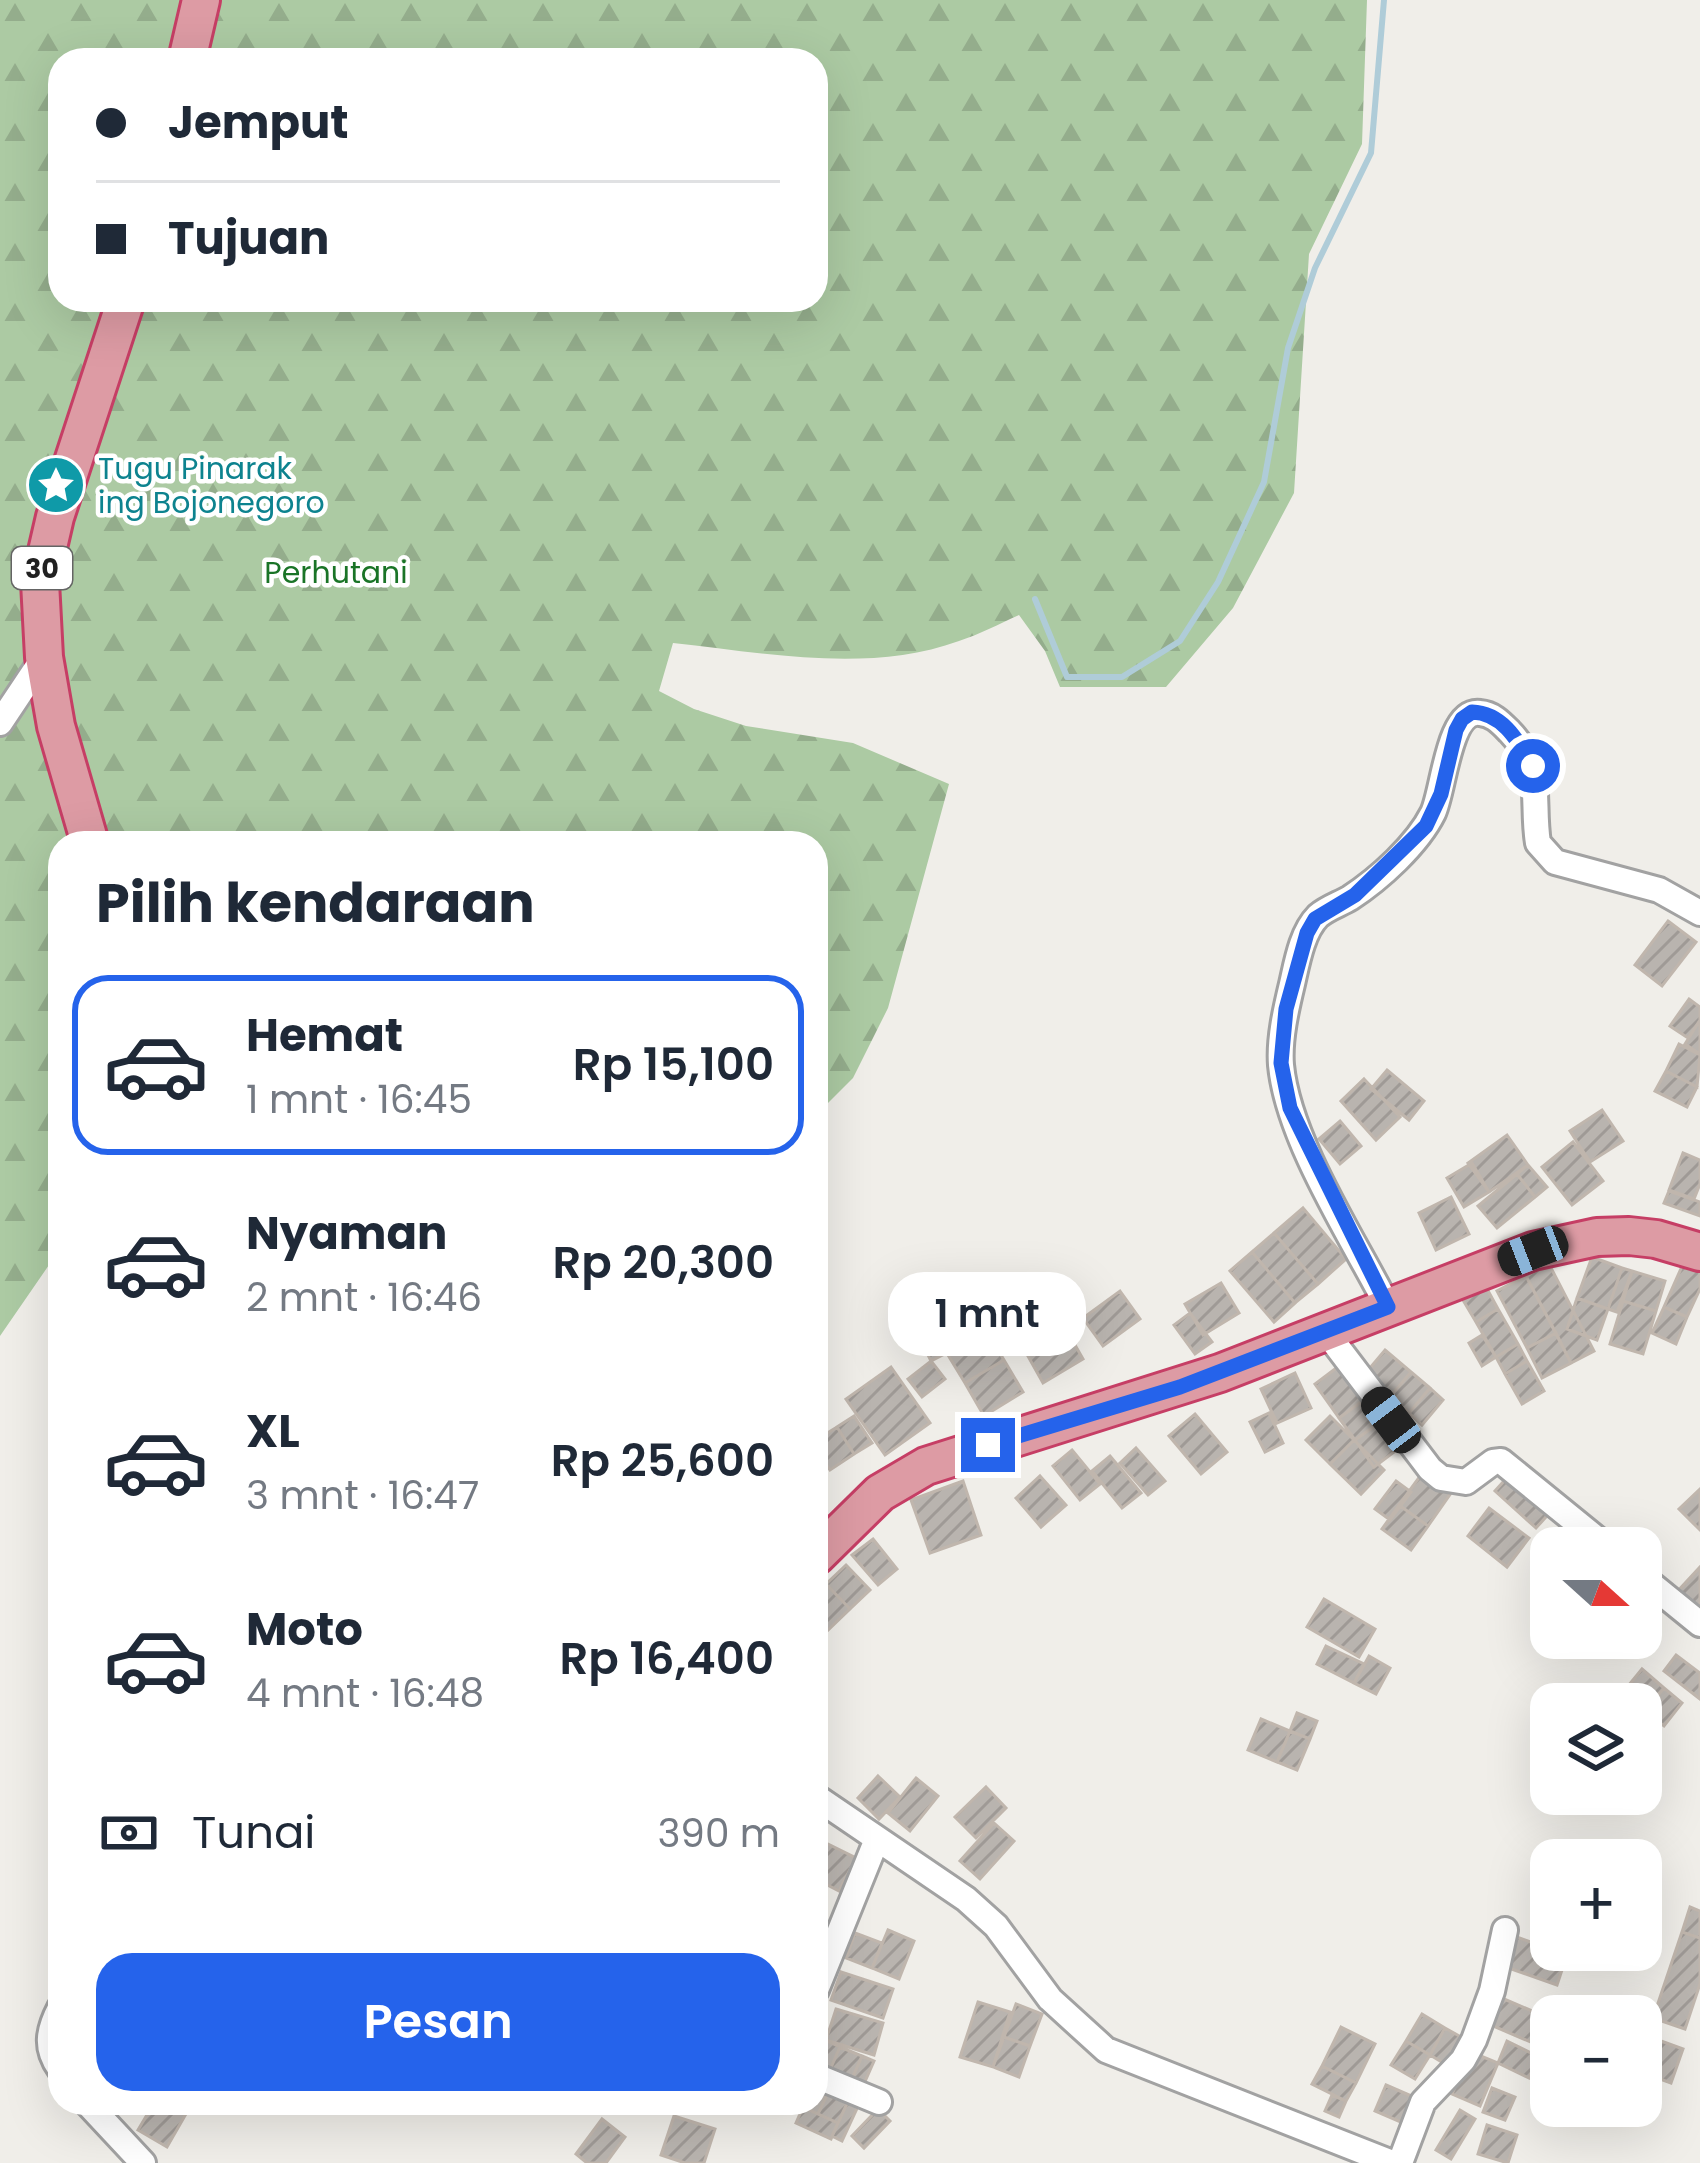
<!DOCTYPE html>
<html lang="id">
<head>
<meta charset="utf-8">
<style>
  body { margin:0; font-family:Poppins,sans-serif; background:#f2f2f3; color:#1f2937; height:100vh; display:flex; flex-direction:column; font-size:45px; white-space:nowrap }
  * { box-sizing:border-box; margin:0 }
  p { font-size:39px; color:#747a83 }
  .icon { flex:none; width:66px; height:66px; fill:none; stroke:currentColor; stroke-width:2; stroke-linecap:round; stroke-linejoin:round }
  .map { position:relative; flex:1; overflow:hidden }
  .side { position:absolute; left:48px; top:831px; width:780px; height:1284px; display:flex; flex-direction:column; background:#fff; border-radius:36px; box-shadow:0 12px 48px #0002 }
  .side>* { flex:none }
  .guide { position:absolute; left:48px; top:48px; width:780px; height:264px; border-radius:36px; box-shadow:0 12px 48px #0002; display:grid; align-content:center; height:264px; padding:0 48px; background:#fff }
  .needle { width:78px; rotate:111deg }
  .buttons { position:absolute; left:1530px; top:1527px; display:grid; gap:24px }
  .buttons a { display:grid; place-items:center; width:132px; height:132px; border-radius:24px; background:#fff; box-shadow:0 12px 48px #0002; font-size:60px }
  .end { position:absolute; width:54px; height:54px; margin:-27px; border:15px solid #2563eb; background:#fff; box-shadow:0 0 0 6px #fff }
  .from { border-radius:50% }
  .bubble { position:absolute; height:84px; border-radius:36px; background:#fff; box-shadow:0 12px 48px #0002; font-size:39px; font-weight:600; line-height:84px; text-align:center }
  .car { position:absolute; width:36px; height:72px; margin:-36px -18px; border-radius:15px; box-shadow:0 0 9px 3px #0007; background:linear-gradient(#222 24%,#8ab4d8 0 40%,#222 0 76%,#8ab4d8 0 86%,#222 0) }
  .guide b { display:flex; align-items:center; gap:42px; height:114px; font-size:45px }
  .guide b+b { border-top:3px solid #e0e1e3 }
  .guide i { width:30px; height:30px; background:#1f2937 }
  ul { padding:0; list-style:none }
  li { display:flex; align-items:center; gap:36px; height:180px; margin:0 24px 18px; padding:0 24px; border:6px solid transparent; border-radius:36px }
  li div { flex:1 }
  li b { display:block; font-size:45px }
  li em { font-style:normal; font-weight:600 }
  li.on { border-color:#2563eb }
  li>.icon { width:108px; height:108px; stroke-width:1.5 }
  h2 { padding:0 48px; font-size:54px; line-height:144px }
  .pay { display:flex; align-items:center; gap:30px; height:132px; padding:0 48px; font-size:45px }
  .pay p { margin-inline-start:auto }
  .button { display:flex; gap:24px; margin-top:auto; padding:24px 48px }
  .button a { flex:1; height:138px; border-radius:36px; background:#2563eb; color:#fff; font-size:48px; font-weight:600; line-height:138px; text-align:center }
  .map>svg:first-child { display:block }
  .forest { fill:url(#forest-firs); fill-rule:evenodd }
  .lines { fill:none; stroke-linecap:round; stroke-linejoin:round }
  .stream { stroke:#afccd8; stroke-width:6 }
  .building { fill:url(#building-hatch); stroke:#c0b6ad; stroke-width:3 }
  .minor-casing { stroke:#a2a2a2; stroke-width:30 }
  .highway-casing { stroke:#c63e65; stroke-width:42 }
  .minor { stroke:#fff; stroke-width:24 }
  .highway { stroke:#dd9ba4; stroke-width:36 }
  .route { stroke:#2563eb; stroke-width:15 }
  .labels { text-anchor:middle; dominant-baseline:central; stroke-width:9; stroke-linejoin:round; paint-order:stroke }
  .shield { fill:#fff; stroke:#646464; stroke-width:3 }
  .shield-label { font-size:27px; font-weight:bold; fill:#212121 }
  .culture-label { font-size:30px; fill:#0d838f; stroke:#fff; text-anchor:start }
  .park-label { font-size:30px; fill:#1a7427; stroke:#fff }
</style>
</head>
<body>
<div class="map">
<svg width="1700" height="2163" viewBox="0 0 1700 2163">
  <defs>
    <pattern id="forest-firs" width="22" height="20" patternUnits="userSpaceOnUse" patternTransform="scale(3)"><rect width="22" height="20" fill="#accaa3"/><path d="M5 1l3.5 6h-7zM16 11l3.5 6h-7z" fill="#94ad8c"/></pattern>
    <pattern id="building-hatch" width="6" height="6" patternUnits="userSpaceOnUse" patternTransform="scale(3)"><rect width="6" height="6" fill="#b9b4af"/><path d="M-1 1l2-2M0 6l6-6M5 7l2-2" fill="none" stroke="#9f9a96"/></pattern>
  </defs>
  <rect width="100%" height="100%" fill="#f0eee9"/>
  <!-- forest -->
  <path class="forest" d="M0,0H1367L1362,144L1309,254L1294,493L1233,608L1166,687H1060L1045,651L1019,615C999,624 980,634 959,641C868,674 766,653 673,643L659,691L694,709L746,726L853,743L949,784L888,1008L853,1078L816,1115V843H60V1249L0,1336ZM60,60H816V300H60Z"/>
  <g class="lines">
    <!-- stream -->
    <path class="stream" d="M1035,599L1067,677H1122L1180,641L1218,582L1264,482L1288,348L1315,268L1371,153L1384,0"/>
  </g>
  <!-- building -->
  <path class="building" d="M1668,921L1696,942L1662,986L1635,965Z
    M1689,999L1700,1007V1020L1688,1038L1670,1026Z
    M1700,1020V1054L1685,1044Z
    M1679,1044L1700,1055L1697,1087L1666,1071Z
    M1387,1070L1424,1101L1409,1120L1371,1089Z
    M1666,1071L1697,1087L1687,1107L1655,1091Z
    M1364,1079L1400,1117L1376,1140L1341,1101Z
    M1602,1110L1623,1141L1590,1162L1570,1131Z
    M1340,1121L1361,1146L1340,1164L1319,1139Z
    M1507,1135L1528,1165L1489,1192L1468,1163Z
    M1573,1142L1603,1181L1572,1205L1542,1167Z
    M1683,1153L1700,1160V1184L1694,1199L1669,1190Z
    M1472,1163L1489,1192L1464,1207L1447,1178Z
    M1528,1165L1547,1187L1535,1197L1517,1174Z
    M1517,1174L1535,1197L1497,1228L1478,1206Z
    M1669,1191L1700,1202V1216L1664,1203Z
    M1451,1197L1469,1234L1436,1250L1419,1213Z
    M1303,1208L1346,1259L1318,1284L1274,1233Z
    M1274,1233L1318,1284L1295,1303L1252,1252Z
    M1252,1252L1295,1303L1274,1322L1230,1271Z
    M1592,1257L1622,1268L1608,1309L1577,1298Z
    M1549,1264L1594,1351L1571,1363L1526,1276Z
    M1683,1264L1700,1272V1289L1687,1317L1664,1307Z
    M1622,1268L1632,1271L1617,1312L1608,1309Z
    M1632,1271L1665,1281L1656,1311L1623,1301Z
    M1526,1276L1556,1333L1527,1348L1497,1291Z
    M1221,1283L1239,1313L1203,1335L1185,1304Z
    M1486,1287L1498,1309L1476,1322L1463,1300Z
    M1120,1291L1140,1319L1103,1346L1083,1318Z
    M1577,1298L1608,1309L1597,1340L1567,1329Z
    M1623,1301L1656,1311L1643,1354L1610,1344Z
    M1664,1307L1687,1317L1676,1344L1652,1333Z
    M1498,1309L1518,1344L1496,1357L1476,1322Z
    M1190,1313L1212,1342L1195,1354L1174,1325Z
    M1059,1317L1083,1359L1043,1383L1019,1340Z
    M981,1320L987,1332L931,1361L925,1349Z
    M987,1332L1004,1360L965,1383L948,1355Z
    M1556,1333L1571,1363L1542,1378L1527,1348Z
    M1482,1335L1496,1357L1482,1366L1469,1343Z
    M1518,1344L1527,1361L1505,1374L1496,1357Z
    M1385,1350L1411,1372L1390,1397L1364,1375Z
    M1004,1360L1023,1392L984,1416L965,1383Z
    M931,1361L945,1379L922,1397L908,1379Z
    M1527,1361L1544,1391L1522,1404L1505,1374Z
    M1343,1363L1367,1398L1339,1418L1315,1384Z
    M891,1367L930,1423L885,1455L846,1399Z
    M1411,1372L1430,1388L1409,1413L1390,1397Z
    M1295,1373L1311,1408L1277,1423L1261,1389Z
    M1430,1388L1443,1400L1422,1425L1409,1413Z
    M1367,1398L1383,1420L1355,1440L1339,1418Z
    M1269,1413L1283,1443L1265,1452L1250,1422Z
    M1195,1414L1227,1452L1201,1474L1169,1436Z
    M854,1416L872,1443L854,1454L837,1427Z
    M1330,1416L1354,1440L1330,1464L1306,1440Z
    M1383,1420L1402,1446L1374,1467L1355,1440Z
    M837,1427L854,1454L830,1470L816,1449V1440Z
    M1354,1440L1384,1470L1361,1494L1330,1464Z
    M1136,1448L1165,1481L1148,1495L1120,1463Z
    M1072,1450L1100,1484L1080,1500L1053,1466Z
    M1110,1456L1141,1493L1122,1508L1092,1471Z
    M1513,1471L1554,1508L1536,1528L1495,1491Z
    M1423,1472L1451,1493L1428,1526L1399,1505Z
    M1040,1476L1066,1505L1041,1527L1016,1498Z
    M963,1481L981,1535L930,1553L911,1500Z
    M1396,1481L1411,1492L1390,1520L1375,1509Z
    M1700,1489V1530L1679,1509Z
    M1399,1505L1428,1526L1411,1550L1382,1529Z
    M1489,1508L1529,1538L1507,1567L1468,1536Z
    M873,1539L897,1569L878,1585L852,1555Z
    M846,1565L870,1590L850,1609L826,1584Z
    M1700,1567V1614L1674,1595Z
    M826,1584L850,1609L823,1635L816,1628V1594Z
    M1324,1599L1375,1629L1359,1657L1307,1627Z
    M1326,1646L1364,1664L1354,1683L1317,1664Z
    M1676,1655L1700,1673V1699L1664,1671Z
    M1369,1656L1390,1668L1376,1694L1354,1683Z
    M1642,1669L1664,1688L1641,1714V1704L1615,1702Z
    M1664,1688L1682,1703L1664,1726L1645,1711Z
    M1297,1713L1317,1721L1310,1739L1290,1731Z
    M1261,1719L1290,1731L1277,1762L1248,1750Z
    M1290,1731L1310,1739L1297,1770L1277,1762Z
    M878,1776L900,1797L879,1819L858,1798Z
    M916,1778L938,1796L910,1831L888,1813Z
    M986,1787L1006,1808L976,1838L955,1817Z
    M994,1823L1014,1841L980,1879L960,1861Z
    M826,1843L856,1858L839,1891L816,1879V1863Z
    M1690,1907L1700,1911V1938L1682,1932Z
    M1547,1918L1551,1920V1950H1569L1567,1955L1538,1946Z
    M888,1930L914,1941L899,1979L872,1968Z
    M1682,1932L1700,1938V1984L1685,2029L1653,2018Z
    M855,1933L882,1943L872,1968L846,1958Z
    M1514,1936L1567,1955L1557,1985L1503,1966Z
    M841,1972L893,1989L883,2018L831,2000Z
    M1497,1996L1551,2019L1540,2046L1486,2023Z
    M978,2002L1010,2012L993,2067L960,2057Z
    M1016,2004L1042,2014L1030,2046L1004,2037Z
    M836,2009L883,2023L874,2055L826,2040Z
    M1422,2014L1445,2028L1430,2055L1406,2041Z
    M1341,2027L1375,2044L1356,2083L1322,2066Z
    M1445,2028L1461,2037L1445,2064L1430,2055Z
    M1004,2037L1030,2046L1019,2077L993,2067Z
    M1650,2037L1683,2049L1671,2083L1641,2072Z
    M820,2038L840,2047L829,2072L816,2066Z
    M1406,2041L1430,2055L1415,2079L1391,2065Z
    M1507,2041L1539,2057L1529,2078L1498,2063Z
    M840,2047L862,2056L851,2081L829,2072Z
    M1471,2052L1498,2063L1480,2106L1452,2094Z
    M862,2056L874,2061L863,2086L851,2081Z
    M1322,2066L1356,2083L1346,2101L1312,2084Z
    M816,2081L830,2088L818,2114L794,2103H816Z
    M1386,2085L1414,2097L1403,2123L1375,2111Z
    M830,2088L850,2097L838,2123L818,2114Z
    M1492,2088L1515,2097L1505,2120L1483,2112Z
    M1332,2095L1346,2101L1339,2117L1325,2111Z
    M850,2097L860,2102L842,2141L832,2136Z
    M154,2103L191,2105L167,2147L138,2130Z
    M803,2107L838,2123L831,2139L796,2123Z
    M878,2109L890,2121L864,2148L852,2136Z
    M1460,2110L1475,2119L1451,2159L1436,2150Z
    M674,2116L715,2129L704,2163H685L661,2155Z
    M602,2119L625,2137L606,2163H587L576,2154Z
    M1487,2125L1517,2135L1508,2163L1478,2154Z"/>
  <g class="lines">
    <defs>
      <path id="minor" d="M0,723L44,657
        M1388,1307C1354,1240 1288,1140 1281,1065C1279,1039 1286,1009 1292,984C1297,962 1302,932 1318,916C1327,908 1340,904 1350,898C1379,879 1417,845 1433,813C1444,790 1448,709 1480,713C1493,714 1501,723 1510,732C1545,769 1531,799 1538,843L1555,862L1659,890L1700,913
        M1326,1332L1430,1469L1441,1478L1466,1482L1493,1462L1501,1461L1608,1548
        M1641,1576L1700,1624
        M816,1797L966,1899L996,1926L1050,1999L1106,2050L1392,2163
        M816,1990L877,1839
        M60,2008C48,2031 45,2048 60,2069
        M816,2076L879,2102
        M87,2103L143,2163
        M1400,2163L1423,2102L1463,2060L1474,2040L1492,1991L1505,1930"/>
      <path id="highway" d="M187,60L201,0
        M90,843L56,726L44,657L40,582L55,517L126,300
        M816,1556L880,1493L926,1466L1220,1373L1533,1251L1597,1237L1629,1236L1656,1239L1700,1252"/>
    </defs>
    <!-- minor casing -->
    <use href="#minor" class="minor-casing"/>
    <!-- highway casing -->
    <use href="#highway" class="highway-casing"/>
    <!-- minor -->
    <use href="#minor" class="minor"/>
    <!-- highway -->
    <use href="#highway" class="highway"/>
  </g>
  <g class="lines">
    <!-- route -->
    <path class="route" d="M988,1445L1180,1387L1388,1307L1290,1108L1281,1063L1286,1009L1307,933L1315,919L1355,895L1426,826L1441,794L1456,730L1462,719L1472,712C1503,713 1518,741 1533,766"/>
  </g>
  <!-- icons -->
  <defs>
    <symbol id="sight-disc" viewBox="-11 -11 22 22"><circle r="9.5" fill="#0f9aa8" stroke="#fff"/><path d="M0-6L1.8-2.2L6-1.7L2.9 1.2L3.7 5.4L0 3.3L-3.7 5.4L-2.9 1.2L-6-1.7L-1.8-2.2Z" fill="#fff"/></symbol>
  </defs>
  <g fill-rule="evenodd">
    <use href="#sight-disc" x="23" y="452" width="66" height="66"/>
  </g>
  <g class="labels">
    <!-- shield labels -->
    <rect class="shield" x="12" y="547" width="60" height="42" rx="9"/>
    <g class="shield-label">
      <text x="42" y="568">30</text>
    </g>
    <!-- culture labels -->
    <g class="culture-label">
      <text x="98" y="468">Tugu Pinarak<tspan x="98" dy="34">ing Bojonegoro</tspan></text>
    </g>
    <!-- park labels -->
    <g class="park-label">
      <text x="336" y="572">Perhutani</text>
    </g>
  </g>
</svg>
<div class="buttons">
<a><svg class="needle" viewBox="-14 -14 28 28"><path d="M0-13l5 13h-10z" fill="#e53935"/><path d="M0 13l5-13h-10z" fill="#747a83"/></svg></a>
<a><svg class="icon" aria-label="layers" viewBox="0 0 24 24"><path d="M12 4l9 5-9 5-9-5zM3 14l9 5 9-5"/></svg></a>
<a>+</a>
<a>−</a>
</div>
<i class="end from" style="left:1533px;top:766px"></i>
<i class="end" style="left:988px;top:1445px"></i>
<div class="bubble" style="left:888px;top:1272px;width:198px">1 mnt</div>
<i class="car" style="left:1533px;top:1251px;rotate:249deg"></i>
<i class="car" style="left:1391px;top:1420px;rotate:323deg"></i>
<div class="guide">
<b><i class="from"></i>Jemput</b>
<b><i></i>Tujuan</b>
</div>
<section class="side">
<h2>Pilih kendaraan</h2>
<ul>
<li class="on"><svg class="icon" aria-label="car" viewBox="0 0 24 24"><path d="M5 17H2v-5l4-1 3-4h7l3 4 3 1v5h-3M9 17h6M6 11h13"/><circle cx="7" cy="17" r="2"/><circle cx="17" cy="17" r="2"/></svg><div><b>Hemat</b><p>1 mnt · 16:45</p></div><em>Rp 15,100</em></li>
<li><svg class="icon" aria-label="car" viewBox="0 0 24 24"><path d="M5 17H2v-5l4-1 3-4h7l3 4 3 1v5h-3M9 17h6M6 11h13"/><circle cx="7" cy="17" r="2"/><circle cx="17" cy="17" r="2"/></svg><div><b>Nyaman</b><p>2 mnt · 16:46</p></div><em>Rp 20,300</em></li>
<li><svg class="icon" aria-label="car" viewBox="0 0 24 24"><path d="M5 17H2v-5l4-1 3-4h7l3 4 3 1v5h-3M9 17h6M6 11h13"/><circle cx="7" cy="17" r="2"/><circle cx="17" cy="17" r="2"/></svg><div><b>XL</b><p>3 mnt · 16:47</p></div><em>Rp 25,600</em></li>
<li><svg class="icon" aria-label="car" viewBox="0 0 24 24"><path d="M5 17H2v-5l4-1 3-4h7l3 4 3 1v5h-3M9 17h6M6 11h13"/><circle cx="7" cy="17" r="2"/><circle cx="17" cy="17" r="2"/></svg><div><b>Moto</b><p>4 mnt · 16:48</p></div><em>Rp 16,400</em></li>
</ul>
<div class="pay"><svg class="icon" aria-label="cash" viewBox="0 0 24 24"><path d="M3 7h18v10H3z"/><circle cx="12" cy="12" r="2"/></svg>Tunai<p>390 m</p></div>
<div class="button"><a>Pesan</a></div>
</section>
</div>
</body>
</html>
